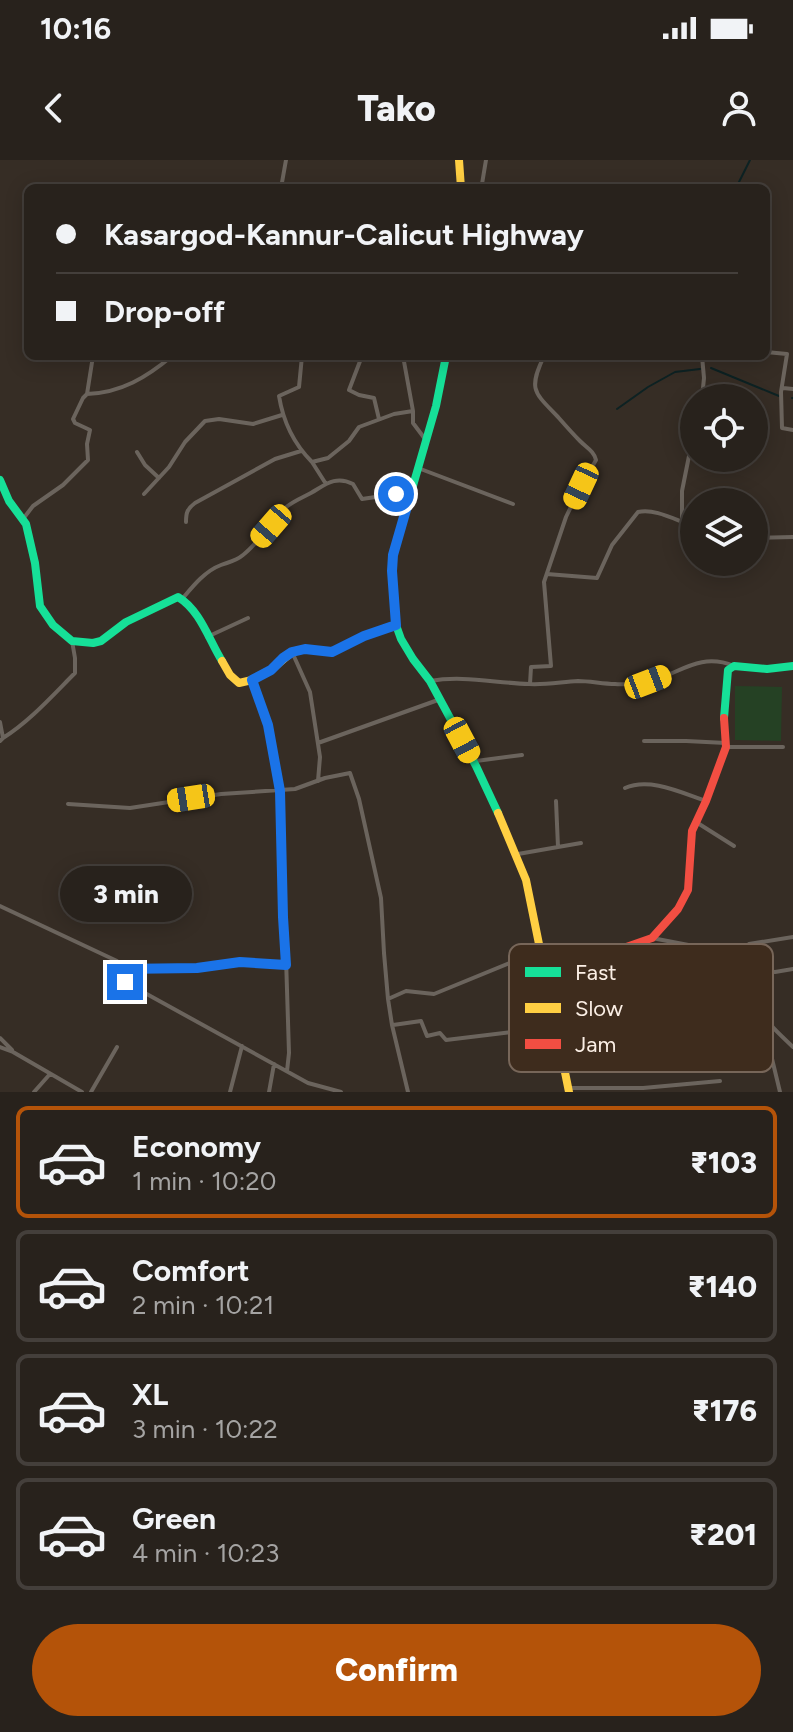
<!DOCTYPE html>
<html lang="en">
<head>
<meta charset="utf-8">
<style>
  body { margin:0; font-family:Figtree,sans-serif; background:#302a25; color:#f1f3f6; height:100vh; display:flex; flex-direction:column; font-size:30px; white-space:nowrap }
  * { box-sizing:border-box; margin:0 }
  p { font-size:26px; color:#a5a4a3 }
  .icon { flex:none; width:44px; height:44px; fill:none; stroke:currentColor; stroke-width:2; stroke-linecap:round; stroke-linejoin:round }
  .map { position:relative; height:932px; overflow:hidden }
  .panel { display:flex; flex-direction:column; background:#28221c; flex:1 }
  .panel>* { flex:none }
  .guide { position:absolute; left:24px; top:24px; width:746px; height:176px; border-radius:12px; box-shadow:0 4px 20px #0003,0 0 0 2px #443f3b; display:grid; align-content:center; height:176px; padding:0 32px; background:#28221c }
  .controls { position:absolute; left:680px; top:224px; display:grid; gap:16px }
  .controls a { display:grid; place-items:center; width:88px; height:88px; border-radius:50%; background:#28221c; box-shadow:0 4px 20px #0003,0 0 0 2px #443f3b; font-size:40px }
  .end { position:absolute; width:36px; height:36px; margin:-18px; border:10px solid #1a73e8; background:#fff; box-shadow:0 0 0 4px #fff }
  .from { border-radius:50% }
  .bubble { position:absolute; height:56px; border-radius:28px; background:#28221c; box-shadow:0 4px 20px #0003,0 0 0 2px #443f3b; font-size:26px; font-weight:800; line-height:56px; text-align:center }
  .car { position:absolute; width:24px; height:48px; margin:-24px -12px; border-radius:10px; box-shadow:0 0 6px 2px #0007; background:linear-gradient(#f5c518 24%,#345 0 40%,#f5c518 0 76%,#345 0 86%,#f5c518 0) }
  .guide b { display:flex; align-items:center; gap:28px; height:76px; font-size:30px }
  .guide b+b { border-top:2px solid #443f3b }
  .guide i { width:20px; height:20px; background:#f1f3f6 }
  ul { padding:14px 0 0; list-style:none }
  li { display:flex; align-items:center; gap:24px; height:112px; margin:0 16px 12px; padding:0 16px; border:4px solid #443f3b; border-radius:12px }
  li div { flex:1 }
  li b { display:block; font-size:30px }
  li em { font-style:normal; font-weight:800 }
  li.active { border-color:#b45309 }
  li>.icon { width:72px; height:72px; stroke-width:1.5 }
  .primary-button { display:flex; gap:16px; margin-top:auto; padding:16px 32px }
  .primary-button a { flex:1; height:92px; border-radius:48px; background:#b45309; color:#fff; font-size:32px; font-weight:800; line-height:92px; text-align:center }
  .status { display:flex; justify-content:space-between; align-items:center; height:56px; padding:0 40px; background:#28221c; direction:ltr }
  .status svg { height:22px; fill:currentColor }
  header { display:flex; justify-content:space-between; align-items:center; height:104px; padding:0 32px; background:#28221c; font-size:36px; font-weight:800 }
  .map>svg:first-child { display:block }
  .green { fill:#254124 }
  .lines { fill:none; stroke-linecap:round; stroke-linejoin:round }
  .stream { stroke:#0d2223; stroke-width:2 }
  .street { stroke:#6b645d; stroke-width:4 }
  .fast { stroke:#16e098; stroke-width:8 }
  .slow { stroke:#ffcf43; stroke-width:8 }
  .jam { stroke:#f24e42; stroke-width:8 }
  .route { stroke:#1a73e8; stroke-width:10 }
  .key { fill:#3e2c1d; stroke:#776659; stroke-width:2 }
  .key-label { font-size:22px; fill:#fbefe5 }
</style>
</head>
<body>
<div class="status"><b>10:16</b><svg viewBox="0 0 49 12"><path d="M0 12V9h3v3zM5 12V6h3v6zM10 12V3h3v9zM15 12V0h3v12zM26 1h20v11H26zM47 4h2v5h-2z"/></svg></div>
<header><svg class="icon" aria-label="back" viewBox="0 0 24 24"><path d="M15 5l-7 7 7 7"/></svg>Tako<svg class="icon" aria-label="person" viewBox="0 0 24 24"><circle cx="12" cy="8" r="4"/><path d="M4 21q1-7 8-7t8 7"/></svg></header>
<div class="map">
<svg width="793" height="932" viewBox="0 0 793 932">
  <rect width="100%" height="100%" fill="#362d25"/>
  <!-- green -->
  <path class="green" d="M735,526L782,527L781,581L735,580Z"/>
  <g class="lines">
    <!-- stream -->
    <path class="stream" d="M736,28L750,0
      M711,208L779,236
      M792,238H793
      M617,249L648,227L675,212L700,209"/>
    <!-- street -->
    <path class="street" d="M482,24L486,0
      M281,28L286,0
      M481,28L482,24L494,28
      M766,192L787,194L781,232L782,268L793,270
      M302,196L299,227L279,236C283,261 294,284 312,302L328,298L349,281L359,267L394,254L413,251V263L425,279
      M362,196L349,230L359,235L374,238L379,259
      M403,196L413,251
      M702,196L704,218L702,238
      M783,228L793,229
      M87,234C121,233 147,217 172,196
      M137,292L145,305L159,318
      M312,302L326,324
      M418,308L513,344
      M144,334L169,307L185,282L205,261L219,259L253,264L282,255
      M23,359L33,346L63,325L88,300L87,284L90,270L75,263L73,259L83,238L87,234L93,196
      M186,362C186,353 187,349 195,343L275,299L301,291
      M682,362V331L694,271
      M754,378L793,377
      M547,414L597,418L612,385L638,352C656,348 677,361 694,366
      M183,438C193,426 205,411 221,405C229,402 236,401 243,395C260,382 270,362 285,348C292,342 299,339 307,335C323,327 334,314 353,324L362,339L396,334L410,336
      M207,477L248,458
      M292,492L310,532L320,597L318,621
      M252,520L268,565L280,633L283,757L286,798L289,893L287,911
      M430,521C463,515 495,523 529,524C545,525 561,522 578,521C590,521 603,524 615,524C623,525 631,524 640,523C674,520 695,490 734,506
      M530,524L531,507L551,506L544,422L566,357L581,326L596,300C594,291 587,288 580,281C572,273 565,265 558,257C534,232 528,230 544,196
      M0,562L3,578L0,581
      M3,578C30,561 52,536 75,513V498L72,481
      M644,581H686L726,583
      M318,583L438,540
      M726,587H783
      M476,601L522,595
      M625,628C650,617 682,633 706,641
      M68,644L130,648L221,634L295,629L325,618L350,613L359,639L381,738L384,793L388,839
      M696,662L734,686
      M558,687L581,683
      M518,694L558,687L556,641
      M0,746L117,801L125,822L308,923L341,932
      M652,778L704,788L752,807C756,852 761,857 793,887
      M745,805L749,784L793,777
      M120,809L197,808L240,802L286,805
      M752,809L775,812L793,809
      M766,864L767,878L780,932
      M393,865L421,861L427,876L440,873L446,880L520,871L553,865
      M0,878L12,890
      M0,887L13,892L82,932
      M568,928H643L720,921
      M34,932L50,914
      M91,932L117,887
      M230,932L242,886
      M269,932L274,904
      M408,932L392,865L388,839L406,831L434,834L539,791"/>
    <!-- fast -->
    <path class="fast" d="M446,196L436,246L393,395L392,411L396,465L401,479L413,499L430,521L476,606L498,653
      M0,320L9,341L26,364L35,403L40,446L53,465L72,481L93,483L101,481L126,462L178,437C200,450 209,480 222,501
      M724,558L728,510L734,506L767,509L793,506"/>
    <!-- slow -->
    <path class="slow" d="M459,0L461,28
      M222,501L230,515L239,523L252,520L271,510L292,492L305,489L332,492L364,476L396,465
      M498,653L526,720L569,932"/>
    <!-- jam -->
    <path class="jam" d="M543,798L592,796L612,792L652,778L678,749L688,730L692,671L706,641L726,587L724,558"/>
  </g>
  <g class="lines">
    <!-- route -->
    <path class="route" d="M125,822L120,809L197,808L240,802L286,805L283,757L280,631L268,565L252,520L271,510L283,498L292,492L305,489L332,492L364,476L396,465L392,411L393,395L410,336L396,334"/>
  </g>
  <!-- legend -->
  <rect x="509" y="784" width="264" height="128" rx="12" class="key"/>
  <rect x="525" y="807" width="36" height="10" fill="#16e098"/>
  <rect x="525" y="843" width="36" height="10" fill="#ffcf43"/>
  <rect x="525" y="879" width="36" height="10" fill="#f24e42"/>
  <g class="key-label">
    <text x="575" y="820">Fast</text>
    <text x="575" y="856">Slow</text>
    <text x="575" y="892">Jam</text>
  </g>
</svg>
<div class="controls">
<a><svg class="icon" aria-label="locate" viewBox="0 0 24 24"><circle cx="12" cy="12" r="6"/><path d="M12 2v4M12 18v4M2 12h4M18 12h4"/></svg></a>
<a><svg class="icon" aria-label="layers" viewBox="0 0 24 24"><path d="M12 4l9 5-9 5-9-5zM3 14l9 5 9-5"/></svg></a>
</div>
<i class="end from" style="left:396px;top:334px"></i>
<i class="end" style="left:125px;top:822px"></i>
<div class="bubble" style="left:60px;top:706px;width:132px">3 min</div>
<i class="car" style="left:581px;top:326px;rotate:205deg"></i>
<i class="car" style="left:271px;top:366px;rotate:221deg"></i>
<i class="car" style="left:648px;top:522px;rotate:69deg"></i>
<i class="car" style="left:462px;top:580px;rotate:152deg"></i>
<i class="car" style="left:191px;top:638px;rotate:261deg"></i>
<div class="guide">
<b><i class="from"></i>Kasargod-Kannur-Calicut Highway</b>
<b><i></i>Drop-off</b>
</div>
</div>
<section class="panel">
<ul>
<li class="active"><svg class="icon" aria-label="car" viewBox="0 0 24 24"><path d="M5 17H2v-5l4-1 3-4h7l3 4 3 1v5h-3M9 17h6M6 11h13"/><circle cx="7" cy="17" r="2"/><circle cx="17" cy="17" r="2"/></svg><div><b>Economy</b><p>1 min · 10:20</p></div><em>₹103</em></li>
<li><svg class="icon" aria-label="car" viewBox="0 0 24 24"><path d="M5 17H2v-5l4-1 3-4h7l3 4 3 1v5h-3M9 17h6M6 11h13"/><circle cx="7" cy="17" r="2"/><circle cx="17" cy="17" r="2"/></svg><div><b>Comfort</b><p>2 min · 10:21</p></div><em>₹140</em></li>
<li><svg class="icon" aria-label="car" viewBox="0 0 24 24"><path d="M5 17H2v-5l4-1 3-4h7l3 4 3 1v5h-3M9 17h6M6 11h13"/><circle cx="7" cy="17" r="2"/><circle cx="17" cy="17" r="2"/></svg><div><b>XL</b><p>3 min · 10:22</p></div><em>₹176</em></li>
<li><svg class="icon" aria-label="car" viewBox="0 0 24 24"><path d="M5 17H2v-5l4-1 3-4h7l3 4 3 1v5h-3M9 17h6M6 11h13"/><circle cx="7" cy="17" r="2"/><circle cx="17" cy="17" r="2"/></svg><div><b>Green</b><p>4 min · 10:23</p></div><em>₹201</em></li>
</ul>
<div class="primary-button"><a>Confirm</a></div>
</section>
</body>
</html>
